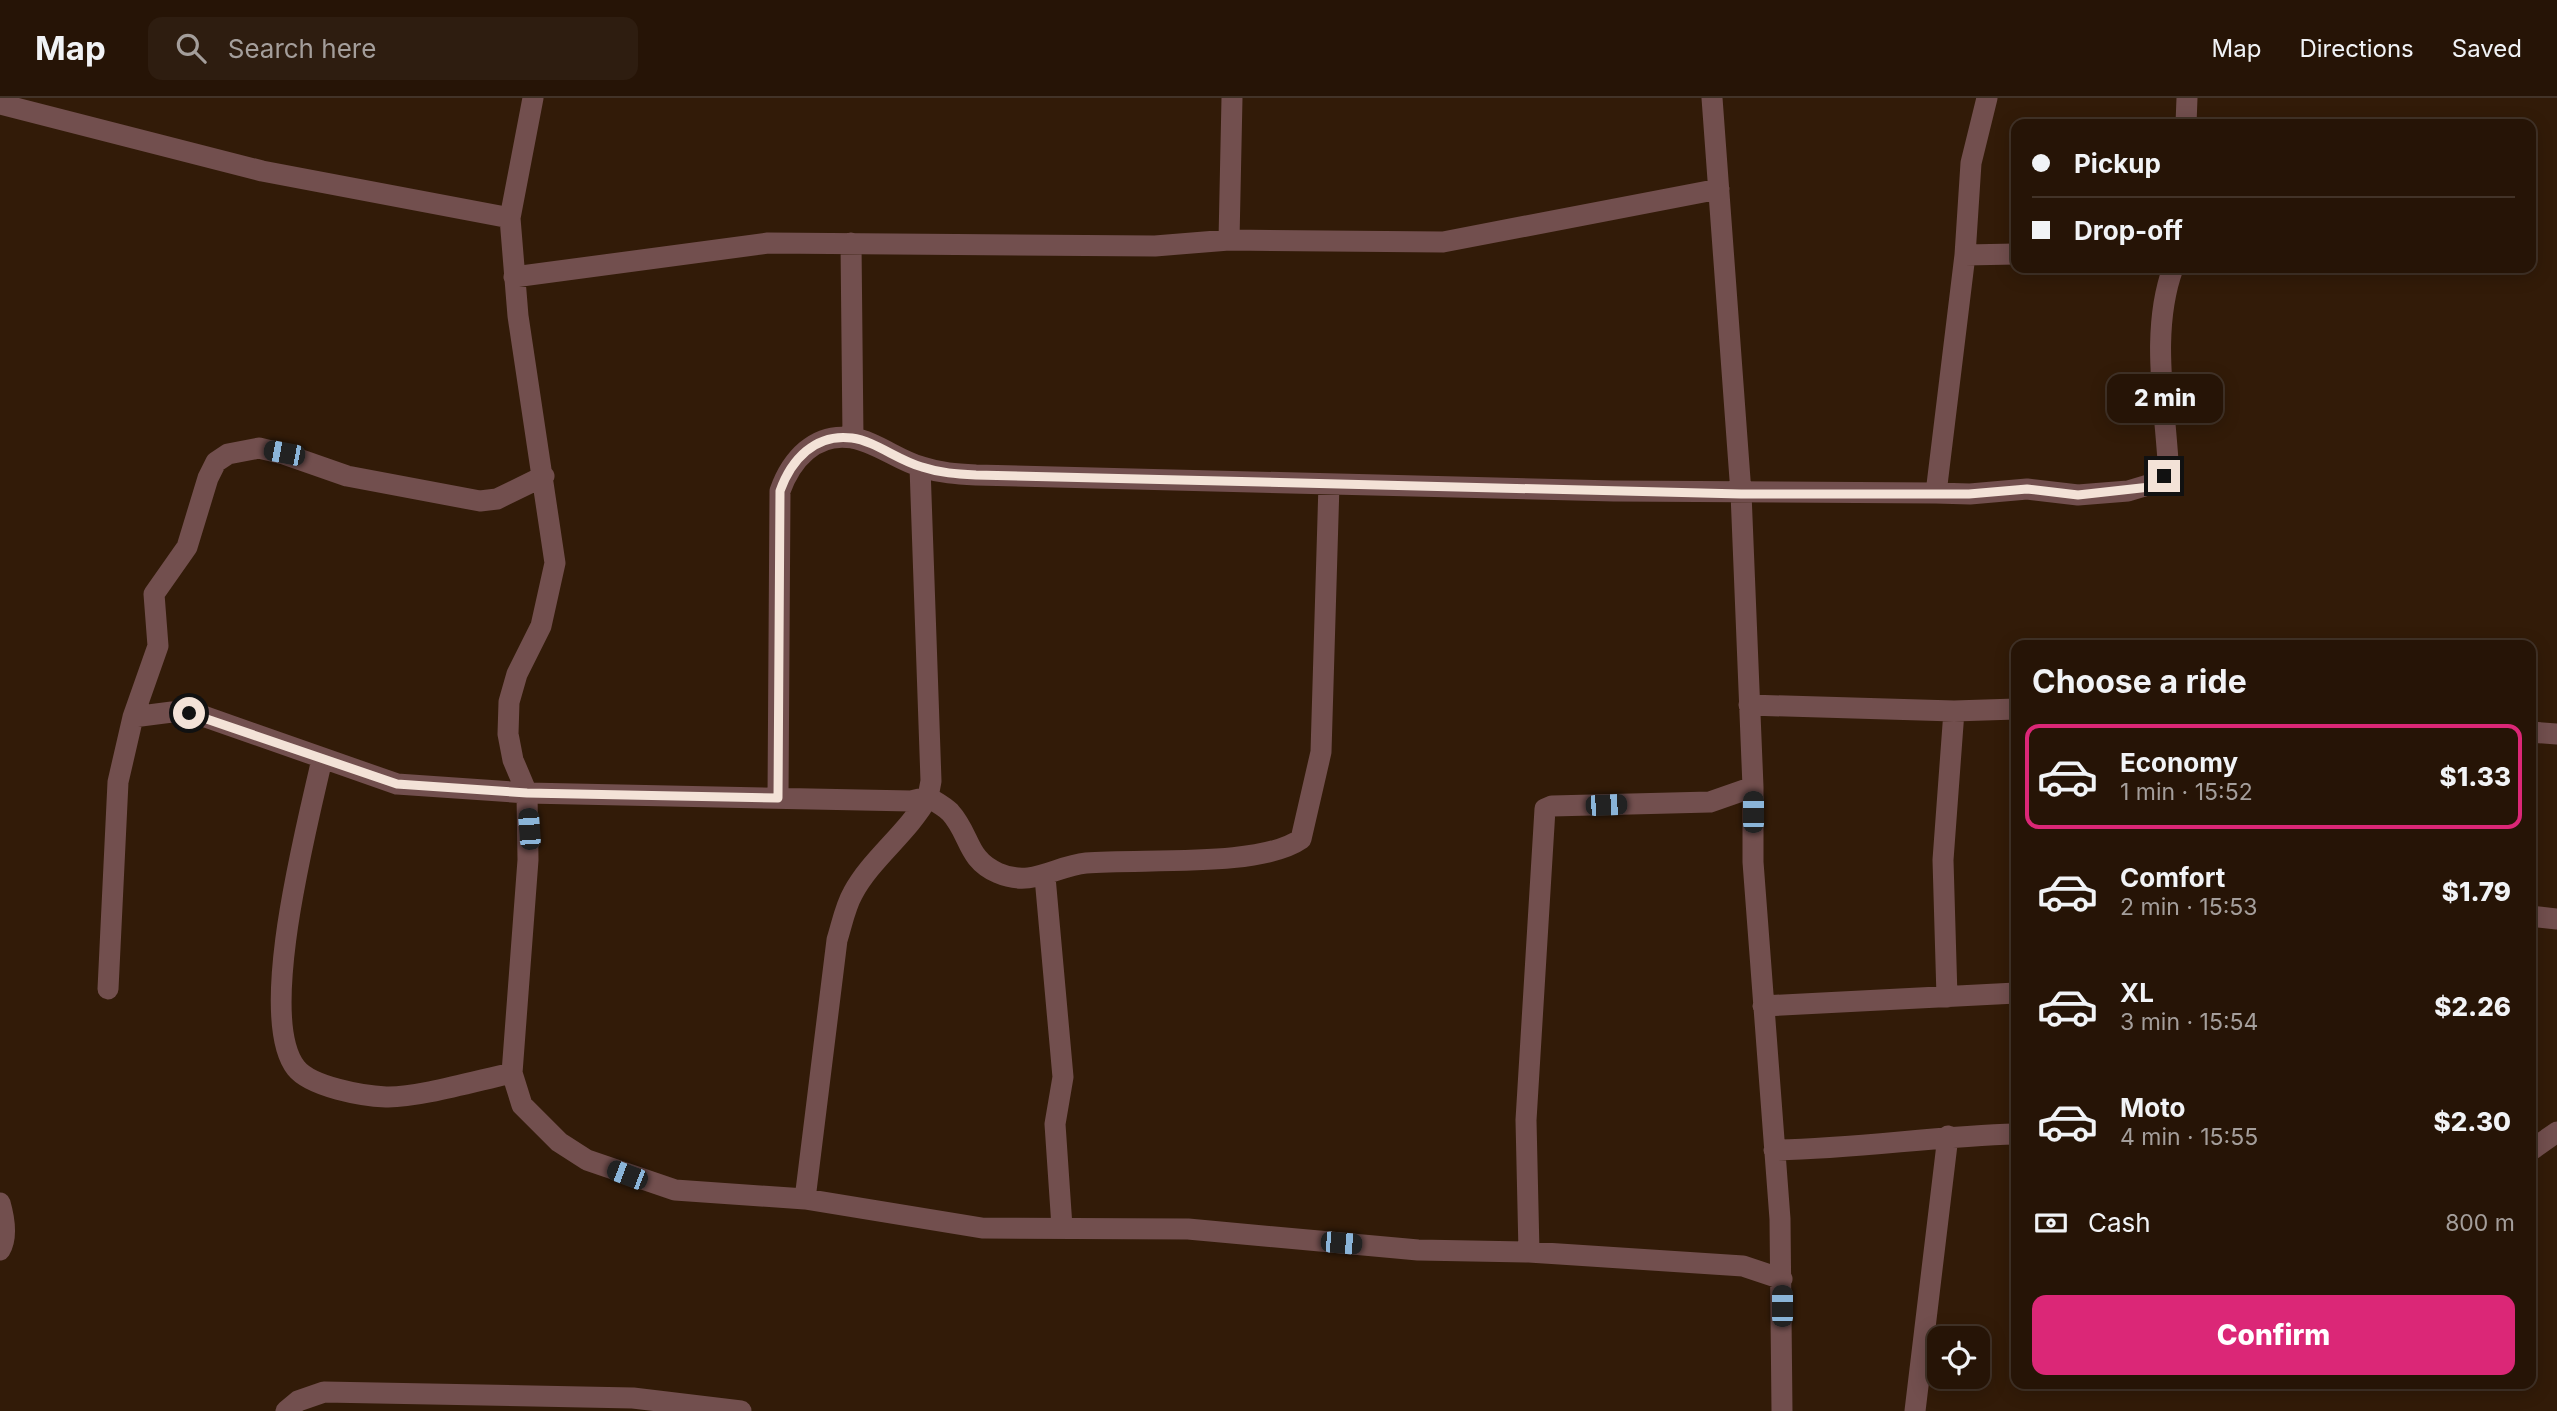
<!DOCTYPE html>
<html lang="en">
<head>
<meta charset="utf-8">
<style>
  body { margin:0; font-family:Inter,sans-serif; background:#2e1d10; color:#f1f3f6; height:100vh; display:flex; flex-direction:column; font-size:26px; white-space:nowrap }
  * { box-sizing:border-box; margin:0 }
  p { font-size:23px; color:#a49e9b }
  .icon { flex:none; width:38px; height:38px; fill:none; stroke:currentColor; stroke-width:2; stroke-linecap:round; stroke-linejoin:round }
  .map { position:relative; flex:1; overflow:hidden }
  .panel { position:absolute; left:2011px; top:542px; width:525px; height:749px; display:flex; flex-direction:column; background:#261406; border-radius:14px; box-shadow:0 4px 18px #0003,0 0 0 2px #423328 }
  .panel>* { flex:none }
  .hud { position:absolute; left:2011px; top:21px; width:525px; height:154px; border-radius:14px; box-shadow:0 4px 18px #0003,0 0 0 2px #423328; display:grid; align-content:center; height:154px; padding:0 21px; background:#261406 }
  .buttons { position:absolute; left:1927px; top:1228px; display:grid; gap:14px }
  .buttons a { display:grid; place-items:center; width:63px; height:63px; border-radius:14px; background:#261406; box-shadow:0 4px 18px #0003,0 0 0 2px #423328; font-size:35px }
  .end { position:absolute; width:32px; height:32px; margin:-16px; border:9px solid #f3e2d7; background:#111; box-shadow:0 0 0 4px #111 }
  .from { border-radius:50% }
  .bubble { position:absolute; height:49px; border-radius:14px; background:#261406; box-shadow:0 4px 18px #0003,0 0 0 2px #423328; font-size:23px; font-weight:800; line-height:49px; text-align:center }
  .car { position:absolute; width:21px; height:42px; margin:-21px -10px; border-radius:9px; box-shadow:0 0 5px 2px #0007; background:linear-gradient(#222 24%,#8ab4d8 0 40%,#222 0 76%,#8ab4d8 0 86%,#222 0) }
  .hud b { display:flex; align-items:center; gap:24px; height:66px; font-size:26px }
  .hud b+b { border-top:2px solid #423328 }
  .hud i { width:18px; height:18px; background:#f1f3f6 }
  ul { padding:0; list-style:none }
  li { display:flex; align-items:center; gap:21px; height:105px; margin:0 14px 10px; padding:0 7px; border:4px solid transparent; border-radius:14px }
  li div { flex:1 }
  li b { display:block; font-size:26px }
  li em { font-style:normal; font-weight:800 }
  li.selected { border-color:#db2777 }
  li>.icon { width:63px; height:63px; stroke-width:1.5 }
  h2 { padding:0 21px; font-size:32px; line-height:84px }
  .pay { display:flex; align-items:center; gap:18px; height:77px; padding:0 21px; font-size:26px }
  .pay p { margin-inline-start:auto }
  .button { display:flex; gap:14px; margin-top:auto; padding:14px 21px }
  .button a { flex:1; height:80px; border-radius:14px; background:#db2777; color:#fff; font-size:28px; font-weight:800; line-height:80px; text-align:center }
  header { display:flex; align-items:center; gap:42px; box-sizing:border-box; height:98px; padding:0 35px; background:#261406; border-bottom:2px solid #423328 }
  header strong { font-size:33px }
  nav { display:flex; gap:38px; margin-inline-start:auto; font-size:24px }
  .search { width:490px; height:63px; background:#2e1d10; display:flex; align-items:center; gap:18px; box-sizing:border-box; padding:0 24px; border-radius:14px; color:#a49e9b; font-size:26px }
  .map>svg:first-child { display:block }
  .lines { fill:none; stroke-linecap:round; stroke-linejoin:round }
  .minor { stroke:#724f4e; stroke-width:21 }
  .route { stroke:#f3e2d7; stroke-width:9 }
</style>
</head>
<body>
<header>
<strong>Map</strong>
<div class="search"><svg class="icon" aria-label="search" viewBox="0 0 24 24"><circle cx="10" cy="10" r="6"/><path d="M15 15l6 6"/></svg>Search here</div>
<nav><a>Map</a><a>Directions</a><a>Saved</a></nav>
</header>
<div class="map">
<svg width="2557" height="1313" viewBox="0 0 2557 1313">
  <rect width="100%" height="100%" fill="#321b08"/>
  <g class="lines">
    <!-- minor -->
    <path class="minor" d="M1712,0L1741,395L1753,689V764L1780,1121L1782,1313
      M0,6L262,73L510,120
      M2186,26L2187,0
      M1229,142L1232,0
      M851,145L853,340
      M1965,157L1971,65L1987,0
      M514,179L768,145L1155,148L1229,142L1443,144L1719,91
      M920,369L931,683L928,699L911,703L527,695L528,762L512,975L522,1007L559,1044L587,1062L675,1092L805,1101L982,1130L1188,1131L1418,1152L1529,1154L1743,1168L1782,1181
      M1936,395L1970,396L2027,391L2078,397L2128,393L2158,384L2164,378L2168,363C2164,300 2151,231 2173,170
      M1749,607L1954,613L2016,611
      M133,619L172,614L203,618L397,686L527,695L513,662L508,636L509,604L517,576L541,528L555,465L518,218L510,120L533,0
      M2530,634L2557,636
      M322,661C308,725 256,919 296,970C311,989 363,998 386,999C417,1000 479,982 512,975
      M778,700L780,393C791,362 815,334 852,340C875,343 899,363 922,369C940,375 957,376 976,377L1614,393L1936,395L1965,157L2016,156
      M1045,779L1063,979L1055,1026L1062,1129
      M2530,818L2557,821
      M108,891L118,684L133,619L158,548L154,496L187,449L208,380L216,364L228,356L259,350L284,356L347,378L480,403L497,401L544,378
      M1947,899L1943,762L1954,613
      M1763,908L2016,895
      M1774,1052C1855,1051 1935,1038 2016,1036
      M2530,1053L2557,1034
      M805,1101L837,842C842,826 845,809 853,795C871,761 908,735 928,699C936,704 944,708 950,714C971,737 966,761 998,775C1032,790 1055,768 1086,765C1141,760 1260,770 1301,741L1321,654L1329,386
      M0,1105C4,1119 8,1139 0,1152
      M1529,1154L1526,1022L1545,711L1552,708L1710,704L1753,689
      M286,1313L298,1303L324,1294L633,1300L741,1313
      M1915,1313L1948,1038"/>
  </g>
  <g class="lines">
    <!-- route -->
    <path class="route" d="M189,615L397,686L527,695L778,700L780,393C791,362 815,335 852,340C875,343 899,363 922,369C940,375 957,376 976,377L1741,396H1969L2027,391L2078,397L2150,389L2164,378"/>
  </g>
</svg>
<div class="buttons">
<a><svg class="icon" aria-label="locate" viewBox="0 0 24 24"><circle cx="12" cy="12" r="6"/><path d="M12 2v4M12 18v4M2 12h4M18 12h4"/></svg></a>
</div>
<i class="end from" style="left:189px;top:615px"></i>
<i class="end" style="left:2164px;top:378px"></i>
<div class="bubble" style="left:2107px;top:276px;width:116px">2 min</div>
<i class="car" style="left:284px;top:355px;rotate:281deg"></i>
<i class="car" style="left:1606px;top:707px;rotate:88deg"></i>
<i class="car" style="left:1753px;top:714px;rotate:0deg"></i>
<i class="car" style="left:529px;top:731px;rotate:356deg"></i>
<i class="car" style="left:627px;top:1077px;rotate:291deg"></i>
<i class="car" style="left:1341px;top:1145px;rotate:95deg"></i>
<i class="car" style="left:1782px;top:1208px;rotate:0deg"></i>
<div class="hud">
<b><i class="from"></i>Pickup</b>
<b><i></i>Drop-off</b>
</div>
<section class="panel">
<h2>Choose a ride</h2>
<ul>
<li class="selected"><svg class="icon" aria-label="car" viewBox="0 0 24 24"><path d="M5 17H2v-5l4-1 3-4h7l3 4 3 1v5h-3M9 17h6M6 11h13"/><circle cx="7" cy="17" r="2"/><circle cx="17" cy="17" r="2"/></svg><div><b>Economy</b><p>1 min · 15:52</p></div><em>$1.33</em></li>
<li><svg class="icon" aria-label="car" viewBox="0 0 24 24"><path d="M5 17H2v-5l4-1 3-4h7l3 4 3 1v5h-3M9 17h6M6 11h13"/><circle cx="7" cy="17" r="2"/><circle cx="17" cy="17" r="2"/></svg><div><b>Comfort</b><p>2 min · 15:53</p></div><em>$1.79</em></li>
<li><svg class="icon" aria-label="car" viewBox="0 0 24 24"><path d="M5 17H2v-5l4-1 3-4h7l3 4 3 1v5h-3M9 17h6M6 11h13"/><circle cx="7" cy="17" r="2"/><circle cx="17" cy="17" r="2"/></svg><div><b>XL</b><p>3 min · 15:54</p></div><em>$2.26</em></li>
<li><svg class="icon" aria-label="car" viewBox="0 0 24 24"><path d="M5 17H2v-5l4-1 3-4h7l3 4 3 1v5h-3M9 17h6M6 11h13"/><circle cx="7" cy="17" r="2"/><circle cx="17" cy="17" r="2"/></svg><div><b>Moto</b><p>4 min · 15:55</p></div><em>$2.30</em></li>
</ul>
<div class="pay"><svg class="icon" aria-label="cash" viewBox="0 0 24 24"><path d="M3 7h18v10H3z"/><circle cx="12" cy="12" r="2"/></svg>Cash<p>800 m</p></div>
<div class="button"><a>Confirm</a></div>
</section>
</div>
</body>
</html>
